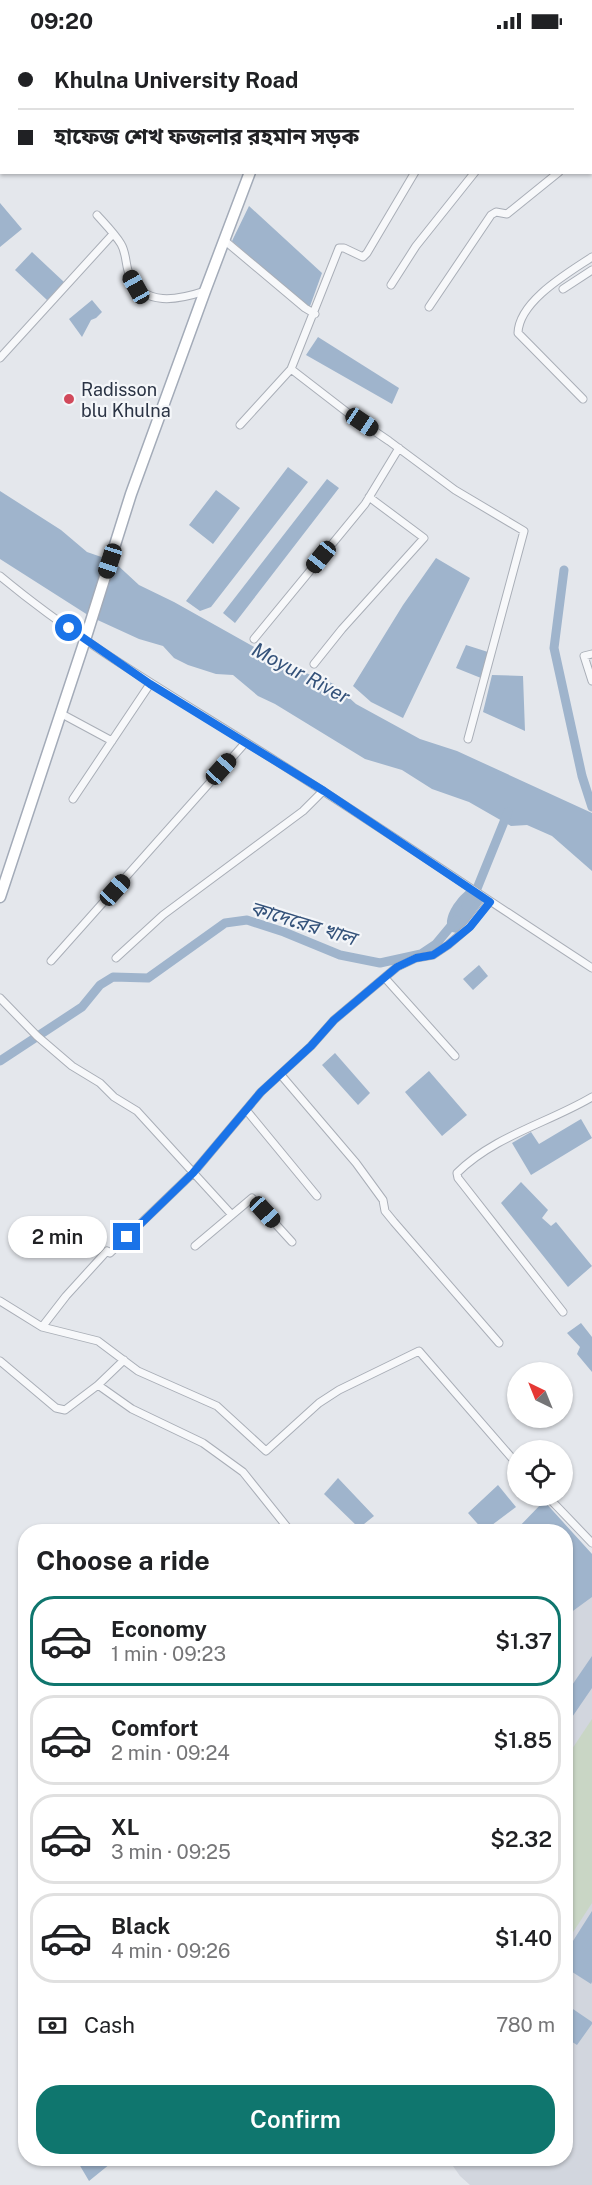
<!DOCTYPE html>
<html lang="en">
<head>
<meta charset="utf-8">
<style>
  body { margin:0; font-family:"Public Sans","Noto Sans Bengali",sans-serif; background:#f2f2f2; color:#202124; height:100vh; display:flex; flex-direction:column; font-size:22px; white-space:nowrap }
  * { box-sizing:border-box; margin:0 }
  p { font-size:20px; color:#757577 }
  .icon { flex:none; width:33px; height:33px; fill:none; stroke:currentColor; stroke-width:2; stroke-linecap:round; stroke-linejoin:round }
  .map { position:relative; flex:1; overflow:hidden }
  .panel { position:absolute; left:18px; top:1482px; width:555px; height:642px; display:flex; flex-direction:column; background:#fff; border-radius:24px; box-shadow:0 2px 4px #0004 }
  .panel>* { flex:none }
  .guide { position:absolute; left:0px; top:0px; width:592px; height:132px; box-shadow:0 2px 4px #0004; display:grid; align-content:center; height:132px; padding:0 18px; background:#fff }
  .needle { width:39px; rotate:317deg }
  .buttons { position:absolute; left:507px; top:1320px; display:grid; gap:12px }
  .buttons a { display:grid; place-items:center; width:66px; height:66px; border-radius:50%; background:#fff; box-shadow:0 2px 4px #0004; font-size:30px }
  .end { position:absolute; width:27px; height:27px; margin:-14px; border:8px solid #1a73e8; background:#fff; box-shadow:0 0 0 3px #fff }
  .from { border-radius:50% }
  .bubble { position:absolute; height:42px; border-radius:21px; background:#fff; box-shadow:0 2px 4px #0004; font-size:20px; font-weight:600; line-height:42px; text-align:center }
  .car { position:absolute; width:18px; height:36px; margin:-18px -9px; border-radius:8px; box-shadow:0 0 4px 2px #0007; background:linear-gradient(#222 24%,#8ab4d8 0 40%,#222 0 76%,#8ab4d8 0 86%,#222 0) }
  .guide b { display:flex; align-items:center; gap:21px; height:57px; font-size:22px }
  .guide b+b { border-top:2px solid #e0e0e0 }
  .guide i { width:15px; height:15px; background:#202124 }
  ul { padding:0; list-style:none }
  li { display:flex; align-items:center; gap:18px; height:90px; margin:0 12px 9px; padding:0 6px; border:3px solid #e0e0e0; border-radius:24px }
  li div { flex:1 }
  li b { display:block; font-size:22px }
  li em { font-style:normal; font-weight:600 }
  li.selected { border-color:#0f766e }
  li>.icon { width:54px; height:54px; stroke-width:1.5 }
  h2 { padding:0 18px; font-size:27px; line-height:72px }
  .pay { display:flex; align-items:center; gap:15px; height:66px; padding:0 18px; font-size:22px }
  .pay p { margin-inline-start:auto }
  .cta { display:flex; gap:12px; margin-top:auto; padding:12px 18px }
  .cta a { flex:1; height:69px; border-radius:24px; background:#0f766e; color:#fff; font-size:24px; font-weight:600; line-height:69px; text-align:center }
  .status { display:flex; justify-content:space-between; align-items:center; height:42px; padding:0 30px; background:#fff; direction:ltr }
  .status svg { height:16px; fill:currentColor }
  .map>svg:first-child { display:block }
  .built { fill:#d2d6de }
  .green { fill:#c9d6c5 }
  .water { fill:#9fb4cc }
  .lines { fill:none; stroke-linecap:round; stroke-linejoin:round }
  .canal { stroke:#9fb4cc; stroke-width:9 }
  .minor-casing { stroke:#a9aeb7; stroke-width:9 }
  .primary-casing { stroke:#a3abb8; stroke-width:13 }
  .minor { stroke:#f7f8fa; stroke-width:7 }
  .primary { stroke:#fff; stroke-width:10 }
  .route { stroke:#1a73e8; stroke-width:8 }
  .poi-dot { fill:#d1495b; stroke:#f4f6f9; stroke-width:2 }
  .labels { text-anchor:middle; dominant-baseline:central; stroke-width:4.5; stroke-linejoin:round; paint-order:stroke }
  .poi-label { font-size:18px; fill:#2b3445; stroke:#f4f6f9; text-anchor:start }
  .water-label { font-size:20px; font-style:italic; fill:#34527a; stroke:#f4f6f9 }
</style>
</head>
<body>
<div class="status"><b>09:20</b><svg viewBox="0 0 49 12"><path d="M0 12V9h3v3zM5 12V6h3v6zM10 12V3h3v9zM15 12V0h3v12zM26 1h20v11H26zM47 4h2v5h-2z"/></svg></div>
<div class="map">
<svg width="592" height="2143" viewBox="0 0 592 2143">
  <rect width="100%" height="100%" fill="#e4e7ec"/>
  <!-- built -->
  <path class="built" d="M592,1516V2143H470L460,2134L448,2117L566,2116V1535Z"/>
  <!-- green -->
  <path class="green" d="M592,1677V1861L566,1901V1716Z"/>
  <!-- water -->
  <path class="water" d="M0,161L22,187L0,205Z
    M249,164L322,231L309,267L232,199Z
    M32,210L64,240L47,258L15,228Z
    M92,258L102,270L96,276L91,278L82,295L69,277Z
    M318,295L399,346L392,362L306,313Z
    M288,425L308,440L211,565L200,569L186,559Z
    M327,437L339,446L235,581L223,571Z
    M216,448L240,466L213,502L189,483Z
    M0,449L61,488L87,510L113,519L139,543L174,560L288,624L334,642L356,662L420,697L457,709L592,771V829L552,794L527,783L511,784L469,760L432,747L402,728L365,717L275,662L258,654L233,633L216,632L188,623L174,616L163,604L139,597L91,575L0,517Z
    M436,516L470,536L403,676L371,660L353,644L403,563Z
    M466,603L488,610L481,636L456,626Z
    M492,633L523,634L525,689L483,670Z
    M468,847L472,848L474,854L480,853L483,860L465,884L457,891L452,890L447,883C446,870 458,855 468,847Z
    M479,923L488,934L473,948L463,937Z
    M335,1011L370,1051L358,1063L322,1023Z
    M429,1029L467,1073L442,1094L405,1050Z
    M581,1077L592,1096L531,1133L512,1101L531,1090L539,1102Z
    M521,1140L548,1168L542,1176L551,1184L556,1180L592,1224L568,1245L501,1161Z
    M581,1281L592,1295V1330L577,1312L580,1305L567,1291Z
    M338,1436L374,1474L359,1486L324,1452Z
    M498,1443L516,1465L484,1489L468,1471Z
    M544,1459L592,1512V1555L566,1574V1490L515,1489Z
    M592,1614V1646L566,1684V1652Z
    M592,1869V1940L591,1942L566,1926V1910Z
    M570,1965L592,1980V1982L577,2003L566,1996V1972Z
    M86,2116L106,2117L110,2122L89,2139L79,2122Z"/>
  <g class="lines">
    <!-- canal -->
    <path class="canal" d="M564,528L554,606L582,734L592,765
      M466,864L474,854L508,770
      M0,1019L82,965L100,943L113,935L148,936L225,881L247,878L284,890L340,913L380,921L421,912L436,902L456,878"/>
    <defs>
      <path id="minor" d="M51,2L52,0
        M331,2L333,0
        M503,2L505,0
        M591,17L592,16
        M0,38L2,37
        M591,106L592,105
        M0,126L2,125
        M97,173C105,182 115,192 121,202C127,212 125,224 130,234C144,265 178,258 205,249
        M224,198L305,266L315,272
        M391,243L416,204L475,130
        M563,247L592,228
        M429,265L491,173L496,170L507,172L559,130
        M0,316L113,192
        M291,327L348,371L389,399L455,448L524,489L468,697
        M583,357L518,291C519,259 568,231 592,215
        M240,383L291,327L339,206H344L363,215L367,211L415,130
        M0,534C85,605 182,659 276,719C382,786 486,857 592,926
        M254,597L365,462L399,406
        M592,612L584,614L592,639
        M314,622L342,587L424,496L369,455
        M60,671L112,699
        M73,757L150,642
        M116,916L163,873L303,769L323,749
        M51,919L246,700
        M385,936L455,1014
        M0,956L37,994L72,1024L100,1041L114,1055L137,1069L232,1173
        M281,1033L356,1121L383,1158L385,1169L394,1180L499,1301
        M247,1069L317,1154
        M195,1204L252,1156L292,1200
        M0,1259L42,1285L98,1299L138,1329L217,1364L266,1409L319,1361L339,1348L419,1309L518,1423
        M563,1270L458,1136L457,1131C494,1094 548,1081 592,1055
        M42,1285L66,1254L107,1209L110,1211L193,1131L261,1050L311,1004L334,978L397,925L416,916L433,913L448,903L469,885L490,859
        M0,1319L56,1366L65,1368L98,1343L132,1367L203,1401L243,1430L291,1490
        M98,1343L124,1318
        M547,1454L592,1501"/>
      <path id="primary" d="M299,2L300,0
        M0,855L85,598L131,452L205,249L250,130"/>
    </defs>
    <!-- minor casing -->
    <use href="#minor" class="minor-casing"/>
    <!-- primary casing -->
    <use href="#primary" class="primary-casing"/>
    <!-- minor -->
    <use href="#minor" class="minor"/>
    <!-- primary -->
    <use href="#primary" class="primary"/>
  </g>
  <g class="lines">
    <!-- route -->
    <path class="route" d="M69,586L150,642L324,749L490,860L470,885L448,903L433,913L416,916L397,925L334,978L311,1004L261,1050L193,1131L127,1195"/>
  </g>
  <!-- markers -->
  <circle class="poi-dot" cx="69" cy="357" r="6"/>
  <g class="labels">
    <!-- poi labels -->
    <g class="poi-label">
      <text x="81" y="347">Radisson<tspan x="81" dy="21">blu Khulna</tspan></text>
    </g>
    <!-- water labels -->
    <g class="water-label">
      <text transform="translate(301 631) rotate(28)">Moyur River</text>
      <text transform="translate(303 881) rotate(17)">কাদেরের খাল</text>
    </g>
  </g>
</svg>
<div class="buttons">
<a><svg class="needle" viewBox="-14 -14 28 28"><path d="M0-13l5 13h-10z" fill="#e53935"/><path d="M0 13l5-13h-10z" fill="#757577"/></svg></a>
<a><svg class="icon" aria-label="locate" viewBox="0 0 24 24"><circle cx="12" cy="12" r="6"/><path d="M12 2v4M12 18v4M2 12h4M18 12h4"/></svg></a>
</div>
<i class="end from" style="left:69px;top:586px"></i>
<i class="end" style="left:127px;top:1195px"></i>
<div class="bubble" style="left:8px;top:1174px;width:99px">2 min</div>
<i class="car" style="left:136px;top:245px;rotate:331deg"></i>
<i class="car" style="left:362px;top:380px;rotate:124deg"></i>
<i class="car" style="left:321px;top:515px;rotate:219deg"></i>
<i class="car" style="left:110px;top:519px;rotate:198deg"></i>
<i class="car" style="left:221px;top:727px;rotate:42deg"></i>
<i class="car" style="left:115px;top:848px;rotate:42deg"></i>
<i class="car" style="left:265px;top:1170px;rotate:137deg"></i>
<div class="guide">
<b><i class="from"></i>Khulna University Road</b>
<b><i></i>হাফেজ শেখ ফজলার রহমান সড়ক</b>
</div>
<section class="panel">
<h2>Choose a ride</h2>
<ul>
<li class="selected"><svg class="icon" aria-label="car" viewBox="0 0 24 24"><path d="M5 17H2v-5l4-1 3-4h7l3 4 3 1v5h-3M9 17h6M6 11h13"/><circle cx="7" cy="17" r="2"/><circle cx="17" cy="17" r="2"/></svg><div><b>Economy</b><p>1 min · 09:23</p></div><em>$1.37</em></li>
<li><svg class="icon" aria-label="car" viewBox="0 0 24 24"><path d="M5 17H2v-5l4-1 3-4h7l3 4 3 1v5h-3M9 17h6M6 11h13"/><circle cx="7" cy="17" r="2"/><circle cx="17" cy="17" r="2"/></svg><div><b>Comfort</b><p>2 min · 09:24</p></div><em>$1.85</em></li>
<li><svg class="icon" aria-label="car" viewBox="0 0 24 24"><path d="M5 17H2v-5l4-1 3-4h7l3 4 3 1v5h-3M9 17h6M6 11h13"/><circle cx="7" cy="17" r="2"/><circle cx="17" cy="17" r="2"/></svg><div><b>XL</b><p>3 min · 09:25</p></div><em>$2.32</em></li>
<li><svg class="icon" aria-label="car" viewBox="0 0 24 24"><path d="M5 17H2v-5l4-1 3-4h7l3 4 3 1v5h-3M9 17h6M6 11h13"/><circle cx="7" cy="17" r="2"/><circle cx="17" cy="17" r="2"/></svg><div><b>Black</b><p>4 min · 09:26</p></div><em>$1.40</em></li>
</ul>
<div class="pay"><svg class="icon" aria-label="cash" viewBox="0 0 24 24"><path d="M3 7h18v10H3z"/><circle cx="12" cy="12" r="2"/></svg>Cash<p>780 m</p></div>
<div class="cta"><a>Confirm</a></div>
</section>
</div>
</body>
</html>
